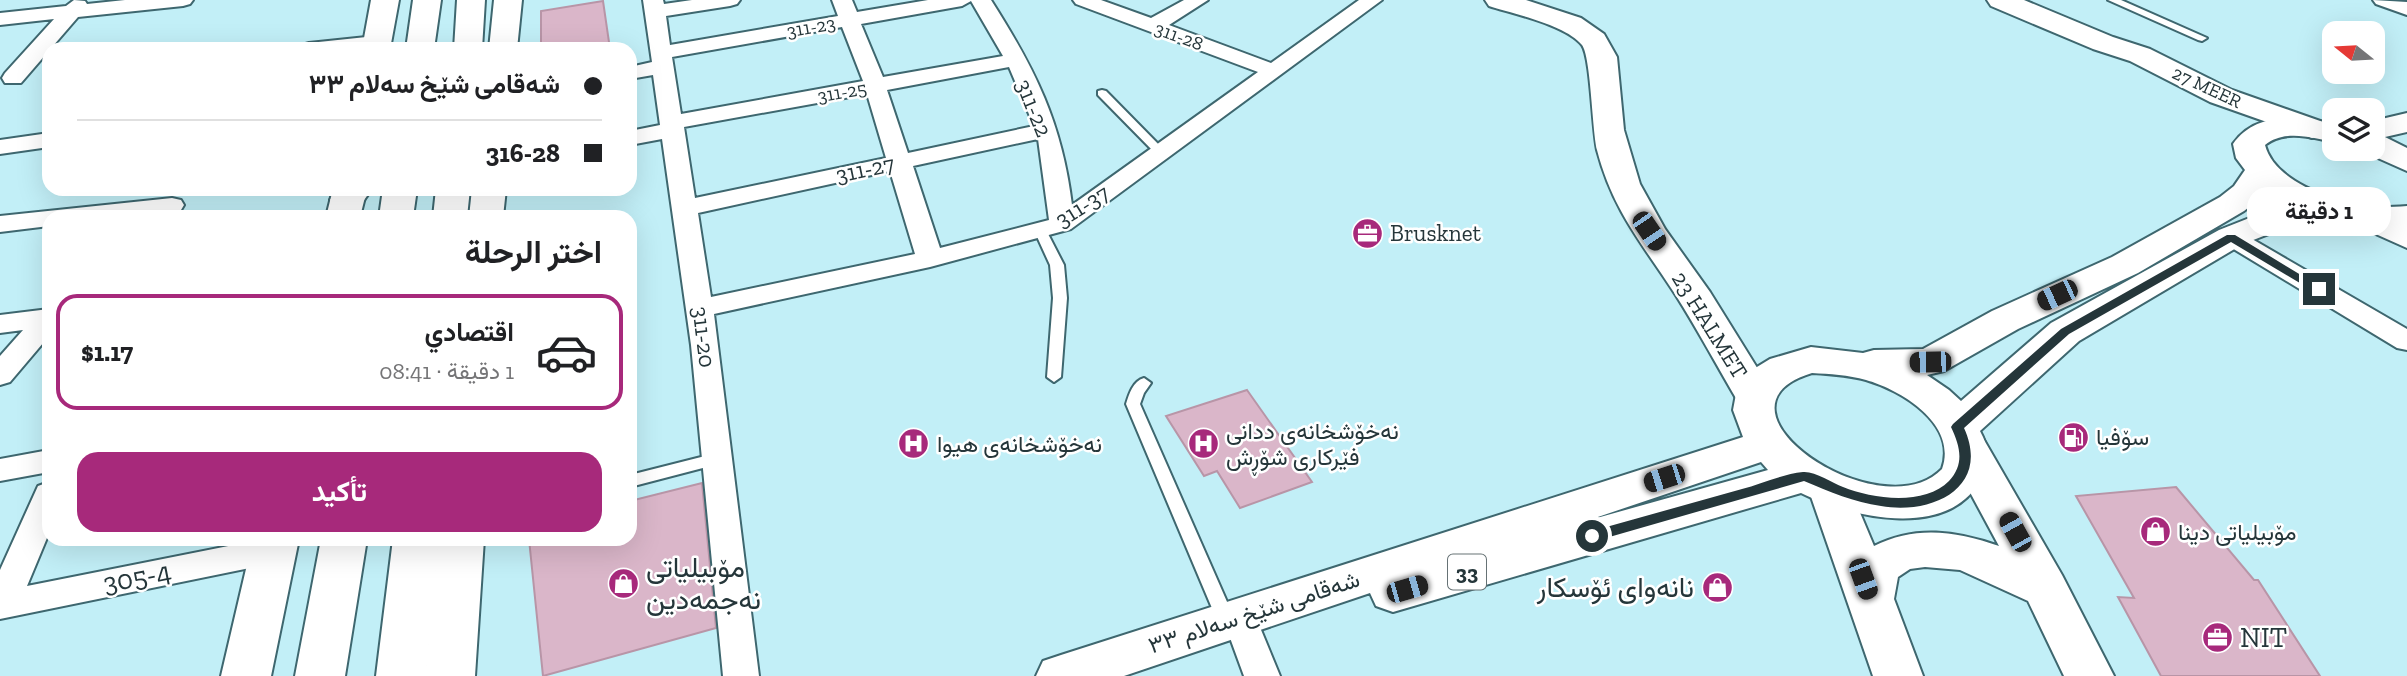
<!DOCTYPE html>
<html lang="ar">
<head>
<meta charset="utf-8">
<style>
  body { margin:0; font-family:"Zilla Slab",Vazirmatn,serif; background:#f2f2f2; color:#202124; direction:rtl; height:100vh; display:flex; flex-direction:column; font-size:26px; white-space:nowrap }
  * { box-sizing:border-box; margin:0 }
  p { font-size:23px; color:#757577 }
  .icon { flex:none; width:38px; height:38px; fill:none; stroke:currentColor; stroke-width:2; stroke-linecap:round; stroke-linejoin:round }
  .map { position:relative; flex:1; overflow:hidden; direction:ltr }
  .panel { position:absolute; left:42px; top:210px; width:595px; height:336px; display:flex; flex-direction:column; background:#fff; border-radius:21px; box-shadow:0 7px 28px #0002; direction:rtl }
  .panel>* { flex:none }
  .hud { position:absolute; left:42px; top:42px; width:595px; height:154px; border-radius:21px; box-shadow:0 7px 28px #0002; direction:rtl; display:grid; align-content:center; height:154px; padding:0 35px; background:#fff }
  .needle { width:46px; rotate:288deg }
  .controls { position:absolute; left:2322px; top:21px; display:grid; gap:14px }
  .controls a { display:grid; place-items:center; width:63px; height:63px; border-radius:14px; background:#fff; box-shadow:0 7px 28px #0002; font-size:35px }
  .end { position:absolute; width:32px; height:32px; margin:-16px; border:9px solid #25363a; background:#fff; box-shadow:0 0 0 4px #fff }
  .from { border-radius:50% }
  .bubble { position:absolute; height:49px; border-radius:21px; background:#fff; box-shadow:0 7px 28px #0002; font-size:23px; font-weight:700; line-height:49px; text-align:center; direction:rtl }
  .car { position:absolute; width:21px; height:42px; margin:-21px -10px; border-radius:9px; box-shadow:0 0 5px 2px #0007; background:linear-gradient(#222 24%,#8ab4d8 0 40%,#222 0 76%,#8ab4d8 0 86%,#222 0) }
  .hud b { display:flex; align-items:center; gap:24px; height:66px; font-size:26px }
  .hud b+b { border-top:2px solid #e0e0e0 }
  .hud i { width:18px; height:18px; background:#202124 }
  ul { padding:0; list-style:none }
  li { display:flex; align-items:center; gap:21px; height:116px; margin:0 14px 10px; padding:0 21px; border:4px solid transparent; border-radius:21px }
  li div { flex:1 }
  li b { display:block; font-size:26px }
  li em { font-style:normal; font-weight:700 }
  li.current { border-color:#a7297b }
  li>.icon { width:63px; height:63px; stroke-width:1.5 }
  h2 { padding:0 35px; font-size:32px; line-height:84px }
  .cta { display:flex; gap:14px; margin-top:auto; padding:14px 35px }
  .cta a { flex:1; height:80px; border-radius:21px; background:#a7297b; color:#fff; font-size:28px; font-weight:700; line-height:80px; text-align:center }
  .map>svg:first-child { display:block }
  .building { fill:#dab6c9; stroke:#b895a7; stroke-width:2 }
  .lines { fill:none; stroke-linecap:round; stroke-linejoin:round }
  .lane-casing { stroke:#3e676f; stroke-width:4 }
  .street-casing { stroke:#3e676f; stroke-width:4 }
  .secondary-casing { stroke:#3e676f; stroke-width:4 }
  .primary-casing { stroke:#3e676f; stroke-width:4 }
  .highway-casing { stroke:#3e676f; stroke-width:4 }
  .lane { fill:#fff; fill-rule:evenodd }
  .street { fill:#fff; fill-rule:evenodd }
  .secondary { fill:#fff; fill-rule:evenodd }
  .primary { fill:#fff; fill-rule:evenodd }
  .highway { fill:#fff; fill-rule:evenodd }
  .route { fill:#25363a }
  .labels { text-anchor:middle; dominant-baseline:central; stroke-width:5; stroke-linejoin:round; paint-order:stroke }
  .far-street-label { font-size:19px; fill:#25363a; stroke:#fff }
  .shield { fill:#fff; stroke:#667275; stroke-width:2 }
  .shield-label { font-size:21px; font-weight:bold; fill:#25363a }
  .street-label { font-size:23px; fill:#25363a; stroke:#fff }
  .poi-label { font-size:23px; fill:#25363a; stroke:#fff; text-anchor:start }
  .near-poi-label { font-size:28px; fill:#25363a; stroke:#fff; text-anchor:start }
  .near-street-label { font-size:28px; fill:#25363a; stroke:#fff }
</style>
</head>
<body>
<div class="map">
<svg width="2407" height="676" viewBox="0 0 2407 676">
  <rect width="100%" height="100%" fill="#c2eff7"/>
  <!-- building -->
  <path class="building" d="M603,1L610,49H541V11Z
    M1247,390L1312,482L1240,508L1217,471L1204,476L1166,416Z
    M702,483L716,628L543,676L529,539H630V501Z
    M2176,487L2254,580H2258L2320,676H2161L2118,597L2134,598L2076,496Z"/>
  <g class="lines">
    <defs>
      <path id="lane" d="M2108,0H2121L2207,38L2202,41L2198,40Z
        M1102,90L1106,91L1165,151V155H1157L1098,95V91Z
        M1040,226L1046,230L1064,265L1067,298L1061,377L1054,382L1047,377L1053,298L1050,265L1034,230Z
        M1144,378L1151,383L1144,393L1140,404L1235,620L1232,625L1226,627L1220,625L1217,620L1126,404C1129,394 1133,381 1144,378Z
        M717,453L722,455L725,459L722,463L630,487V475Z"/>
      <path id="street" d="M74,0L85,1L87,4L125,0H193L190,4L183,6L78,17L21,83H5L2,78L5,73L54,19L0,25V13L66,6Z
        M643,0H663L664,4L692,0H740L737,4L730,6L666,16L670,45L838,16L832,0H852L857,12L928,0H991C1035,69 1062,123 1072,205L1258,72L1076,4L1073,0H1101L1151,18L1184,0H1208L1169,25L1271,63L1359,0H1382L1071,229L930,267L714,314L759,676H723L691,345L662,139L630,145V131L660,125L653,75L630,79V67L652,62ZM971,1L1003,56L883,77L861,24L962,6ZM842,27L863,81L681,114L672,57ZM1009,67L1034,126L908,153L887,90ZM867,94L886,158L695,198L684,127ZM1038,139L1049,220L940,248L913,166ZM890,171L915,254L711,297L698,213Z
        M2373,0L2407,2V15L2376,4Z
        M376,36L383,38L386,42L383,46L369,49H299L302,45L309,43Z
        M49,133V147L0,154V140Z
        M172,198L181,200L184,205L181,210L130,217H49V226L0,232V216Z
        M2231,229L2240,232L2407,329V350L2397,348L2222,242L2218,237L2222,232Z
        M49,309V336L10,382L0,385V356L23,330L0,333V315Z
        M49,450V472L0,481V459Z
        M49,482V533L27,586L264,539L286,541L291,550L286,559L274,563L0,619V570L38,486Z
        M1247,620L1259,625L1280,676H1244L1229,635L1235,625Z"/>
      <path id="secondary" d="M371,0H399L390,49H362Z
        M494,0H522L517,49H489Z
        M1485,0H1526L1581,18L1604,34L1617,57L1624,130L1640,184L1665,229L1710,292L1774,395L1768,405L1754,409L1740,405C1718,368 1698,330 1675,294C1642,243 1613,211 1597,150C1592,128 1591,57 1582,45C1566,25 1514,14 1489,6Z
        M1987,0H2024L2113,37L2150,49L2232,90L2323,122L2328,129L2323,136L2312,138L2210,102L2130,61L2093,49L1991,6Z
        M333,189H367L360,217H326Z
        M472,189H506L503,217H469Z
        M2363,206L2407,224V248L2351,223L2346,216L2351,209Z
        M1965,429L1980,433L2062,575L2114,676H2064L2028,601L1960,570L1925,567L1910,569L1898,577L1894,599L1923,676H1873L1808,488L1815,477L1830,472L1845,477L1874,546C1915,525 1957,531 1999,546L1944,444L1950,433Z
        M253,539H299L271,676H221Z
        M438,539H484L475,676H425Z"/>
      <path id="primary" d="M2407,113V132L2385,137L2407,148V171L2362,151L2360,149H2373V121Z
        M2301,118L2334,124V142C2312,138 2285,129 2265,145C2274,181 2331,200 2363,206C2378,208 2393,207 2407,206V226L2368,227L2332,219L2292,225L2243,244L2079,341L1980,431C1990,449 1989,464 1979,482C1946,540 1849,517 1801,493L1393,612L1376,606L1370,593L1124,676H1036L1043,661L1061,655L1743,437L1733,410L1736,394L1752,370L1770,359L1811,347L1863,353L1874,350L1923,349L1992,311L2112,257L2220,197L2234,186L2245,170L2236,158L2233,144C2249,121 2274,117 2301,118ZM2265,190L2292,204L2272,209L2219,230L2051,323L1961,401L1949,390L1927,375L1944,371L2018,329L2138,273L2244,211L2258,200ZM1812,373C1830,374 1848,375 1866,380C1901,390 1958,424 1942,469C1881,532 1696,408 1812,373ZM1761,462L1768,470L1586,521Z"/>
      <path id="highway" d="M413,0H441L434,49H406Z
        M457,0H485L482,49H454Z
        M338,189H372L359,207L347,210L335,207L330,200Z
        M383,189H417L413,217H379Z
        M436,189H470L467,217H433Z
        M321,539H367L345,676H295Z
        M393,539H439L426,676H376Z"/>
    </defs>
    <!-- lane casing -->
    <use href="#lane" class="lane-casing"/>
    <!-- street casing -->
    <use href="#street" class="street-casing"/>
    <!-- secondary casing -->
    <use href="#secondary" class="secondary-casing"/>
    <!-- primary casing -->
    <use href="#primary" class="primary-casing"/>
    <!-- highway casing -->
    <use href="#highway" class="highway-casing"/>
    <!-- lane -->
    <use href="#lane" class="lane"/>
    <!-- street -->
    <use href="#street" class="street"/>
    <!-- secondary -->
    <use href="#secondary" class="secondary"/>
    <!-- primary -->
    <use href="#primary" class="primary"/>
    <!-- highway -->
    <use href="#highway" class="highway"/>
  </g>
  <!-- route -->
  <path class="route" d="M2227,235H2235L2324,289L2315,292L2231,242L2069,334L1964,428C1991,487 1933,515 1881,506C1854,502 1830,492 1804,481L1592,542L1586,536L1592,531C1642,517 1692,503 1742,489C1761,484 1783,474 1803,472C1815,471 1832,483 1843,487C1872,499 1925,506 1949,481C1965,464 1960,446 1951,427L1953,424L2061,329Z"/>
  <!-- icons -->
  <defs>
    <symbol id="office-disc" viewBox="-11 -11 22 22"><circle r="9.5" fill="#a7297b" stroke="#fff"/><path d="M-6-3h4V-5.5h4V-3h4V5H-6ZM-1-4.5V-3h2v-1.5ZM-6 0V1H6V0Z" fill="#fff"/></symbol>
    <symbol id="fuel-disc" viewBox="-11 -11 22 22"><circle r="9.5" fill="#a7297b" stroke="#fff"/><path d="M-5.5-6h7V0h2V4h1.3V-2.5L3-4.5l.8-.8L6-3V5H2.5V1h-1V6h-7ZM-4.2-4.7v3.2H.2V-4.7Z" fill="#fff"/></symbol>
    <symbol id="hospital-disc" viewBox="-11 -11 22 22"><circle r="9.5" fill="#a7297b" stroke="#fff"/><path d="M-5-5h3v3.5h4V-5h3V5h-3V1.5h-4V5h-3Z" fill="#fff"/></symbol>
    <symbol id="shop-disc" viewBox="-11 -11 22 22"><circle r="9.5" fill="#a7297b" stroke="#fff"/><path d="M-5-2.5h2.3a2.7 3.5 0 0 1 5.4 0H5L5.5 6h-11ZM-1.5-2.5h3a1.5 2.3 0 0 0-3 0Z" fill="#fff"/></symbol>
  </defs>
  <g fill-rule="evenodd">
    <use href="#office-disc" x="1350" y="216" width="35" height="35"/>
    <use href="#fuel-disc" x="2056" y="420" width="35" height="35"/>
    <use href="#hospital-disc" x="896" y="426" width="35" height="35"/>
    <use href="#hospital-disc" x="1186" y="426" width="35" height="35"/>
    <use href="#shop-disc" x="2138" y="514" width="35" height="35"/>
    <use href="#shop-disc" x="606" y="566" width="35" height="35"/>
    <use href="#shop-disc" x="1700" y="570" width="35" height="35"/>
    <use href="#office-disc" x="2200" y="620" width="35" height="35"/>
  </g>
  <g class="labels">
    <!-- far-street labels -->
    <g class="far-street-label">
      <text transform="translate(811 27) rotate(-10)">311-23</text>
      <text transform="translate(1179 36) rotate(20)">311-28</text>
      <text transform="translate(2207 87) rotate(25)">27 MEER</text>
      <text transform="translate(842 92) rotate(-10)">311-25</text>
    </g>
    <!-- shield labels -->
    <rect class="shield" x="1448" y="554.5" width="38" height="35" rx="5"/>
    <g class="shield-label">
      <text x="1467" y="572">33</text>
    </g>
    <!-- street labels -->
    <g class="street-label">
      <text transform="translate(1034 108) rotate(68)">311-22</text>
      <text transform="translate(865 169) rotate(-12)">311-27</text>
      <text transform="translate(1082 206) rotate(-32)">311-37</text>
      <text transform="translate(1710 325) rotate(58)">23 HALMET</text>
      <text transform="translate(704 337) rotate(83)">311-20</text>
      <text transform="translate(1254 612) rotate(-18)">شەقامی شێخ سەلام ٣٣</text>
    </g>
    <!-- poi labels -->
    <g class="poi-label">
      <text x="1390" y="233">Brusknet</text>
      <text x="1226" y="431">نەخۆشخانەی ددانی<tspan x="1226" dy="26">فێرکاری شۆڕش</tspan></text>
      <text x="2096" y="437">سۆفیا</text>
      <text x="937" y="444">نەخۆشخانەی هیوا</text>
      <text x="2178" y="532">مۆبیلیاتی دینا</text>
    </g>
    <!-- near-poi labels -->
    <g class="near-poi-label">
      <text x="646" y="567">مۆبیلیاتی<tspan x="646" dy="32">نەجمەدین</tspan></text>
      <text x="1694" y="587" text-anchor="end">نانەوای ئۆسکار</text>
      <text x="2240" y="637">NIT</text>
    </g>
    <!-- near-street labels -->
    <g class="near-street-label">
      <text transform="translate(137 577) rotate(-11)">305-4</text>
    </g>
  </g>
</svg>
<div class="controls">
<a><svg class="needle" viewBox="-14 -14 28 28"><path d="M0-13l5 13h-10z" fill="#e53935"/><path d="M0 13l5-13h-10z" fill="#757577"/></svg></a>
<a><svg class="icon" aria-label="layers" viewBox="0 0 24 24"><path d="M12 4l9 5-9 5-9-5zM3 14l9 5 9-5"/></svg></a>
</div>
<i class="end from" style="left:1592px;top:536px"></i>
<i class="end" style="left:2319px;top:289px"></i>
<div class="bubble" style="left:2247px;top:187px;width:144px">1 دقيقة</div>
<i class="car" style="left:1649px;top:231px;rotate:146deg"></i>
<i class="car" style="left:2057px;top:295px;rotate:245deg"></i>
<i class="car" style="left:1930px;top:362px;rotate:269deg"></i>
<i class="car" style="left:1664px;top:478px;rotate:252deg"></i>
<i class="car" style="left:2015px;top:532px;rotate:331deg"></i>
<i class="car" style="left:1863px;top:579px;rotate:160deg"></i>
<i class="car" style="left:1407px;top:589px;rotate:74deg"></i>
<div class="hud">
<b><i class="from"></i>شەقامی شێخ سەلام ٣٣</b>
<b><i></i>316-28</b>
</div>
<section class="panel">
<h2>اختر الرحلة</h2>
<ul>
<li class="current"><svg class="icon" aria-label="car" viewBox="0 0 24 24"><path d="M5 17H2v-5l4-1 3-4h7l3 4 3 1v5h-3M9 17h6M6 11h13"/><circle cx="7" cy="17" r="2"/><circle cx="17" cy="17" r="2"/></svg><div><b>اقتصادي</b><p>1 دقيقة · 08:41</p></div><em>$1.17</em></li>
</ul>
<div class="cta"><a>تأكيد</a></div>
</section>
</div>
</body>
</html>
